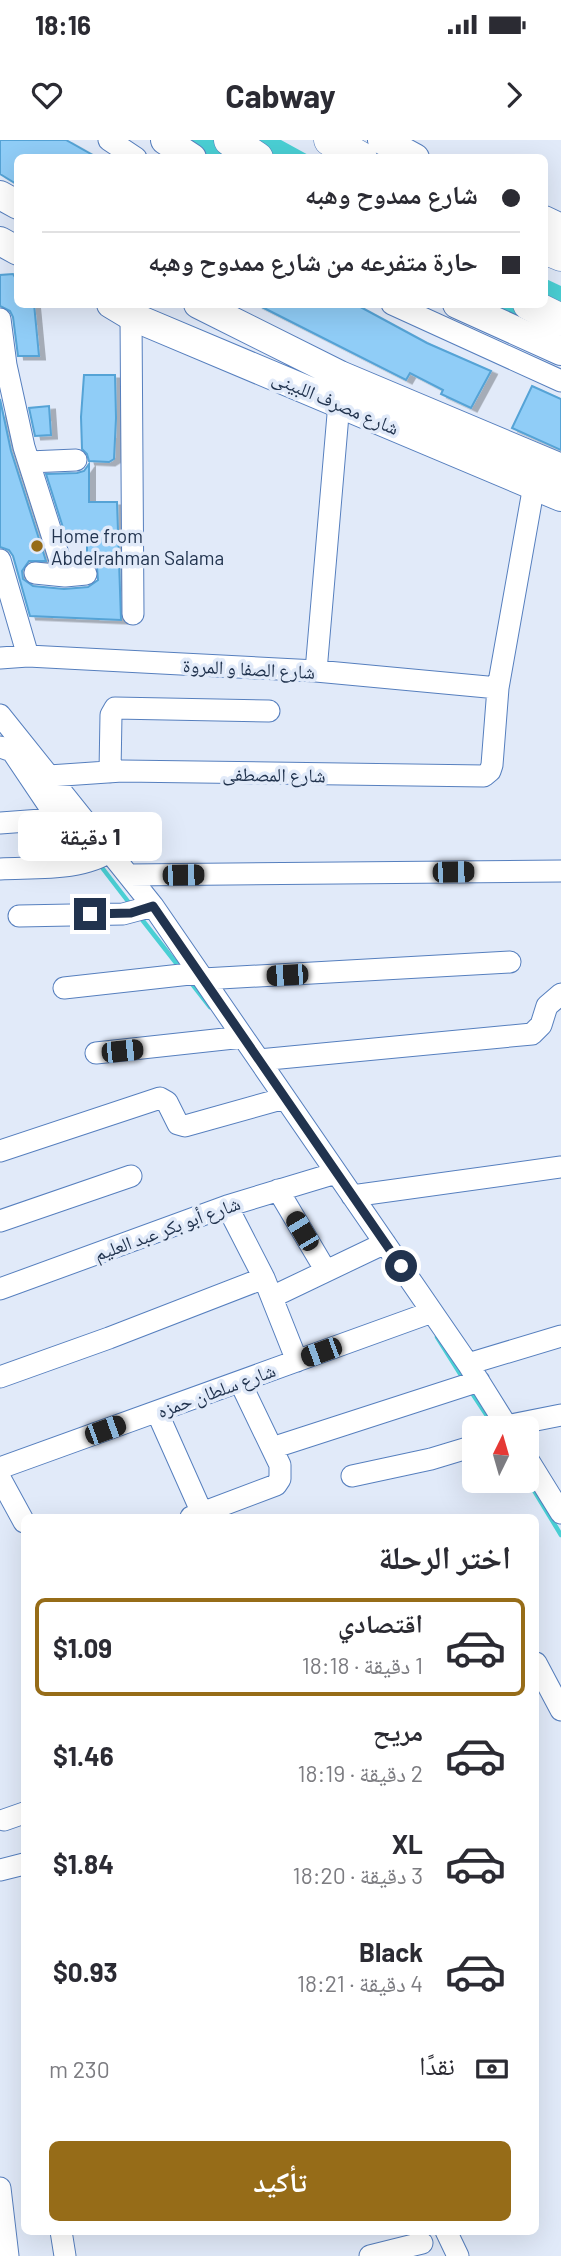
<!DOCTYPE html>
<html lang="ar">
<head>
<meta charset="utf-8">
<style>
  body { margin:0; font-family:Barlow,"Noto Naskh Arabic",sans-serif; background:#f2f2f3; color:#2b2b33; direction:rtl; height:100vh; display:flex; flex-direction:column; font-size:26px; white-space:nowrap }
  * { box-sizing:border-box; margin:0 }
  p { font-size:23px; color:#7c7c81 }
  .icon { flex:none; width:38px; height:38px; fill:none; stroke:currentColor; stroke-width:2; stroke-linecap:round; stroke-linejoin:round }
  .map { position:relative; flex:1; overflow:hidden; direction:ltr }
  .drawer { position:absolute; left:21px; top:1374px; width:518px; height:721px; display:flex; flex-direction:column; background:#fff; border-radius:10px; box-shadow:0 7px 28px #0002; direction:rtl }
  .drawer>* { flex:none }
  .guide { position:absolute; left:14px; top:14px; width:534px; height:154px; border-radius:10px; box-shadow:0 7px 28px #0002; direction:rtl; display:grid; align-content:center; height:154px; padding:0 28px; background:#fff }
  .needle { width:46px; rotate:5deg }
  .tools { position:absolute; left:462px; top:1276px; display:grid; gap:14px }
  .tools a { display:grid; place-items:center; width:77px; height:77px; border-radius:10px; background:#fff; box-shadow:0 7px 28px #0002; font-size:35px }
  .end { position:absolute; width:32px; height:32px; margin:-16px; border:9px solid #21334e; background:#fff; box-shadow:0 0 0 4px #fff }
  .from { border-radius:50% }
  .bubble { position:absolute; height:49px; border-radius:10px; background:#fff; box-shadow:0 7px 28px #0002; font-size:23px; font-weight:700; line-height:49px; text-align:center; direction:rtl }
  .car { position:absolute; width:21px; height:42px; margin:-21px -10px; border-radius:9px; box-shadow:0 0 5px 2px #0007; background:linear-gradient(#222 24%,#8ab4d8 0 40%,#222 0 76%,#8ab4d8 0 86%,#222 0) }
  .guide b { display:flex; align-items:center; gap:24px; height:66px; font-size:26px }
  .guide b+b { border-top:2px solid #e1e1e2 }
  .guide i { width:18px; height:18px; background:#2b2b33 }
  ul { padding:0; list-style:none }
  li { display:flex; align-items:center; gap:21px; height:98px; margin:0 14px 10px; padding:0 14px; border:4px solid transparent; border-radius:10px }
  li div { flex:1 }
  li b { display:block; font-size:26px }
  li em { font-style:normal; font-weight:700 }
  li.selected { border-color:#966c18 }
  li>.icon { width:63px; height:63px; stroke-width:1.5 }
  h2 { padding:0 28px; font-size:32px; line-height:84px }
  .pay { display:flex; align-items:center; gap:18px; height:77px; padding:0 28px; font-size:26px }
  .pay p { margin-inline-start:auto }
  .primary-button { display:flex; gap:14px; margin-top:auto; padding:14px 28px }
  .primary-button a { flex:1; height:80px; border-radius:10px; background:#966c18; color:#fff; font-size:28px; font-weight:700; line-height:80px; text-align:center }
  .status { display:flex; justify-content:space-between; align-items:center; height:49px; padding:0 35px; background:#fff; direction:ltr }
  .status svg { height:19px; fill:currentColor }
  header { display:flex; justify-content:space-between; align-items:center; height:91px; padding:0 28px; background:#fff; font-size:32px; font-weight:700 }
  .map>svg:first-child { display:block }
  .water { fill:#4acfd4 }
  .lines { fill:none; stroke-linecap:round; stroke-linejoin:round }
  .stream { stroke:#4acfd4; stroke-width:4.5 }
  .building { fill:#90cdf7; stroke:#54a3d6; stroke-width:2; filter:url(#shadow) }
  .minor-casing { stroke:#567fbe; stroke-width:23 }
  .major-casing { stroke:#567fbe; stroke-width:30 }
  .highway-casing { stroke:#567fbe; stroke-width:33 }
  .minor { stroke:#fff; stroke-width:21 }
  .major { stroke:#fff; stroke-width:28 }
  .highway { stroke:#fff; stroke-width:32 }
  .route { stroke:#21334e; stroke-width:9 }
  .poi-dot { fill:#966c18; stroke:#e1eaf9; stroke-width:2.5 }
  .labels { text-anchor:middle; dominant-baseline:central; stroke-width:7; stroke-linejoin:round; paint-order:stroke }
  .street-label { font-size:19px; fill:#21334e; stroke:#e1eaf9 }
  .poi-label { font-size:19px; fill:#21334e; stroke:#e1eaf9; text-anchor:start }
</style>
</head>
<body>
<div class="status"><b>18:16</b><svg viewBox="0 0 49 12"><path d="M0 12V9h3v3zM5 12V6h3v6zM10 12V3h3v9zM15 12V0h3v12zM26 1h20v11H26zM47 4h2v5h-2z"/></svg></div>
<header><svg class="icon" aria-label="forward" viewBox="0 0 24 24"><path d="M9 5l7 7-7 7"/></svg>Cabway<svg class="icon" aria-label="heart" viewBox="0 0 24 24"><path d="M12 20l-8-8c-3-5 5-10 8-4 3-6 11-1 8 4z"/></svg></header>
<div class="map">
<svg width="561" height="2116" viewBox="0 0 561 2116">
  <defs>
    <filter id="shadow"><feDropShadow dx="6" dy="3.5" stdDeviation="0" flood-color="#0004"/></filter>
  </defs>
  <rect width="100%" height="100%" fill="#e1eaf9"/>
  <!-- water -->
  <path class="water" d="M181,0H281L312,17H209Z
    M544,138L561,146V208L467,165L544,164Z"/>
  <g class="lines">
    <!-- stream -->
    <path class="stream" d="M100,725L130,764
      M140,777L180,828
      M189,840L210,867
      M437,1197L464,1240
      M470,1250L495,1288
      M527,1339L561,1395"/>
  </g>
  <!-- building -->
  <path class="building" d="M0,0H66L98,18H18V45L0,34Z
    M13,134L18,142V164H34L39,216H18L13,177L10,171L0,166V135Z
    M256,164H355L427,203L491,231L471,268L441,254L443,250L410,233L406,240Z
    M84,235H115L116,278L114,319L109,322L89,321L87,314L82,309L81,277Z
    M532,246L561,259V310L512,288Z
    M0,259L11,311L46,421H29L22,431L23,439L33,446L64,449L88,447L98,440L97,427L87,421V396L66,397L46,334L77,333L84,331L89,324V362H117L121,480L30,476L13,416L9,410L0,407Z
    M49,266L51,295L35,296L29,268Z"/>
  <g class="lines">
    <defs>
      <path id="minor" d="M109,0L136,18
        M392,164L561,241
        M131,176L133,474
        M0,179L6,225L24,307L65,436
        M29,322L76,320
        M0,420L28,516
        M35,433L65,436L86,434
        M0,518L28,516L316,531L498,548
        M316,531L339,263
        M0,575L153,766L468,1224L508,1288
        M0,607L12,611L57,678
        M110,632L111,575L115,568L269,571
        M49,636L122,631L484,636L490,631L492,625L498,548L534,345
        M0,683L68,678
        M0,729C33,727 84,731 110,711
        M129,735L561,731
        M19,776L123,774L153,766
        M203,839L510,822
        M64,848L199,833
        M96,913L243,897
        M259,920L532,894L541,885L547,866L561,854
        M0,1011L160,958L167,962L178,984L185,986L285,958
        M278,1050L326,1131
        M352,1056L561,1027
        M227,1066L264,1138L297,1221
        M0,1081L131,1036
        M0,1149L227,1066L336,1033
        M272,1157L385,1103
        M468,1224L561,1196
        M0,1237L109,1198L264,1138
        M157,1272L202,1373
        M506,1286L561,1275
        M272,1308L479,1241
        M527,1318L561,1373
        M0,1328L432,1172
        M352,1336L431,1319L474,1306
        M0,1338L24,1382
        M191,1377L276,1345L280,1339V1325L240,1242
        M536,1523L561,1570
        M4,1680L24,1673
        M0,1730L24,1724
        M0,2048L8,2116
        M61,2091L65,2116
        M446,2091L458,2116
        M370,2116L422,2103"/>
      <path id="major" d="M165,0L192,18
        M382,0L415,18
        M0,55L18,65
        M544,80L561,88
        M0,101L18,111
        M111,164L131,176L561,357
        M198,164L340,235L561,328
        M457,164L561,211"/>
      <path id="highway" d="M230,0L257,18
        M330,0L361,18
        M544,108L561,115
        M529,164L561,180"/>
    </defs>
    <!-- minor casing -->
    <use href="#minor" class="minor-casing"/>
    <!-- major casing -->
    <use href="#major" class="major-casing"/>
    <!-- highway casing -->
    <use href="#highway" class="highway-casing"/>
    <!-- minor -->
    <use href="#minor" class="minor"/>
    <!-- major -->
    <use href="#major" class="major"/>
    <!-- highway -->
    <use href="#highway" class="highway"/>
  </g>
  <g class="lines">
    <!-- route -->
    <path class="route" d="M90,774L131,773L153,766L401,1126"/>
  </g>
  <!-- markers -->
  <circle class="poi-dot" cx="37" cy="406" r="7"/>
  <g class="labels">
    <!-- street labels -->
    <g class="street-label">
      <text transform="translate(336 262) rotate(23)">شارع مصرف اللبينى</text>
      <text transform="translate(249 528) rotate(3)">شارع الصفا و المروة</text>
      <text transform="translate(274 634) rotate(1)">شارع المصطفى</text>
      <text transform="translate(167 1088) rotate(-20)">شارع أبو بكر عبد العليم</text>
      <text transform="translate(216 1250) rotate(-20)">شارع سلطان حمزه</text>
    </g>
    <!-- poi labels -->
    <g class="poi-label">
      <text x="51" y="395">Home from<tspan x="51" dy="22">Abdelrahman Salama</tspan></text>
    </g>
  </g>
</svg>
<div class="tools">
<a><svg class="needle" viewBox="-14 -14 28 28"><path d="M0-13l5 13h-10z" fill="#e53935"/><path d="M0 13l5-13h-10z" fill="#7c7c81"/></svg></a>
</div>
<i class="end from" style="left:401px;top:1126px"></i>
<i class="end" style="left:90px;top:774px"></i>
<div class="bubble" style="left:18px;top:672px;width:144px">1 دقيقة</div>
<i class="car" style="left:453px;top:732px;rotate:89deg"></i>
<i class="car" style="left:183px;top:735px;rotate:89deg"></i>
<i class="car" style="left:287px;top:835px;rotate:267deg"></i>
<i class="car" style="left:122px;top:911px;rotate:84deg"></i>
<i class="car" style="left:302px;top:1091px;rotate:329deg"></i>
<i class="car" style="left:321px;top:1212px;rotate:250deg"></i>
<i class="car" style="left:105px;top:1290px;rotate:70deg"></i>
<div class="guide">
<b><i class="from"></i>شارع ممدوح وهبه</b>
<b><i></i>حارة متفرعه من شارع ممدوح وهبه</b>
</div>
<section class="drawer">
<h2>اختر الرحلة</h2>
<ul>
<li class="selected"><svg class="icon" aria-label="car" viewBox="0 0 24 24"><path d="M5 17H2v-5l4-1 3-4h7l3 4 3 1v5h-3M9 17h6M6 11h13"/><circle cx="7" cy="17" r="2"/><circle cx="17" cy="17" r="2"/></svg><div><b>اقتصادي</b><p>1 دقيقة · 18:18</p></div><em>$1.09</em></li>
<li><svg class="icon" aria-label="car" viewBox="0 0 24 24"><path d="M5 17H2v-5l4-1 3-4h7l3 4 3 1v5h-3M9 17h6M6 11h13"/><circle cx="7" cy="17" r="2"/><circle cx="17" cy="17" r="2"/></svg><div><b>مريح</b><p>2 دقيقة · 18:19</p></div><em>$1.46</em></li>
<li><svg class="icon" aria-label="car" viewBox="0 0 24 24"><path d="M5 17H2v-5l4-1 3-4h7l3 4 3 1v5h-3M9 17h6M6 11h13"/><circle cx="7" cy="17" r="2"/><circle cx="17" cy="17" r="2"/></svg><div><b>XL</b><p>3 دقيقة · 18:20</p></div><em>$1.84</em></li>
<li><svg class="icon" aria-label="car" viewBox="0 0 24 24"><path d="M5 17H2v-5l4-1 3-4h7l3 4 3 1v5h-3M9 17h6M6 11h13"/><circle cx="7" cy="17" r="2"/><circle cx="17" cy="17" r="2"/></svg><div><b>Black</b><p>4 دقيقة · 18:21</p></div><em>$0.93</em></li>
</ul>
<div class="pay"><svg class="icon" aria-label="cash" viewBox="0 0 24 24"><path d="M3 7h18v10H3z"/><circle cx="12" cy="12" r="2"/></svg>نقدًا<p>230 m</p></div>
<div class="primary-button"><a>تأكيد</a></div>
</section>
</div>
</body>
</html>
